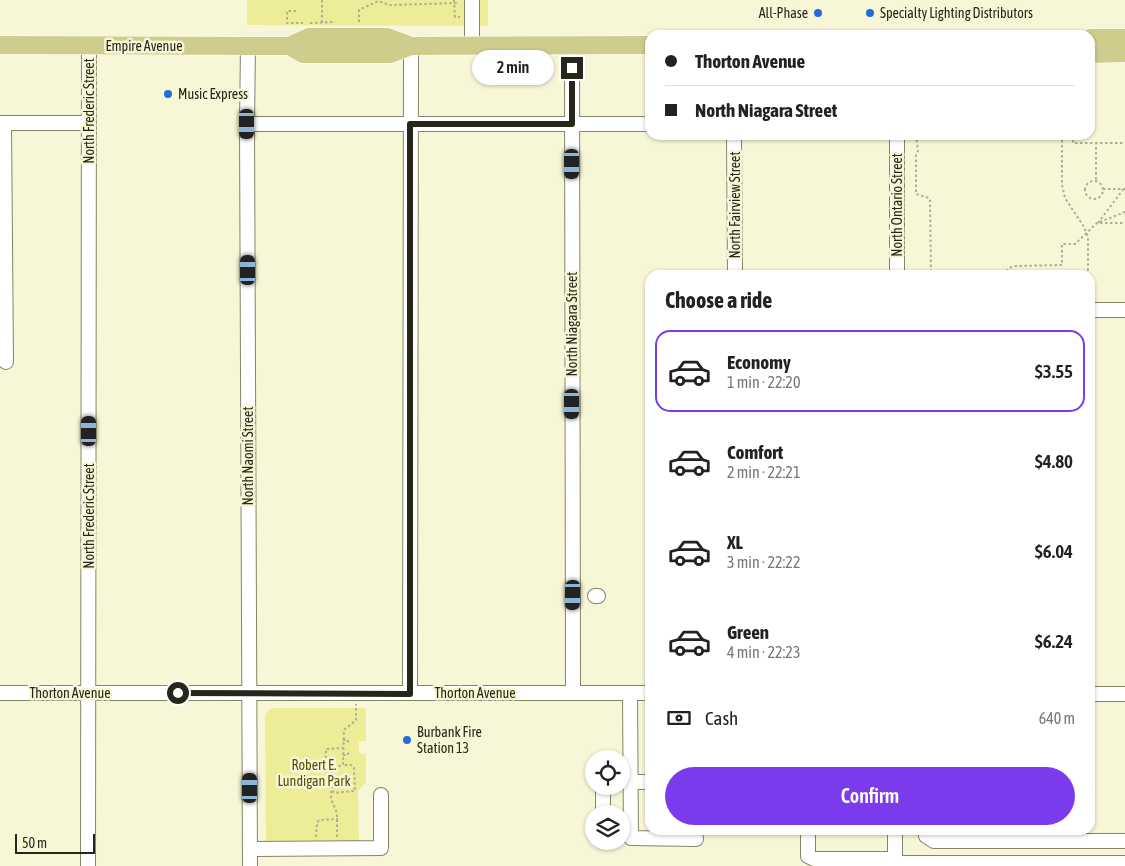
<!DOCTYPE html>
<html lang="en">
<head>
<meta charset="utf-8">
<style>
  body { margin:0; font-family:"Asap Condensed",sans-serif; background:#f2f2f2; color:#222; height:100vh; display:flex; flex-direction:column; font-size:19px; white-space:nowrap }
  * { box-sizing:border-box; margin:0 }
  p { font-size:16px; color:#767676 }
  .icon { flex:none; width:28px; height:28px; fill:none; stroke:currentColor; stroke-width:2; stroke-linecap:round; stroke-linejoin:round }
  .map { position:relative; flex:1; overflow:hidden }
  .sheet { position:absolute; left:645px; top:270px; width:450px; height:565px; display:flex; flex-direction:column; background:#fff; border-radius:15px; box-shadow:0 1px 4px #0004 }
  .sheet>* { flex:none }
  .hud { position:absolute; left:645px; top:30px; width:450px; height:110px; border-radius:15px; box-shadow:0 1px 4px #0004; display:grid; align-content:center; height:110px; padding:0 20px; background:#fff }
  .controls { position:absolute; left:585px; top:750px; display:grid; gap:10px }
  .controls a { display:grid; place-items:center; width:45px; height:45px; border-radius:50%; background:#fff; box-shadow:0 1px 4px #0004; font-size:25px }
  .scale { position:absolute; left:15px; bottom:12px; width:80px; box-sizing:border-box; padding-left:5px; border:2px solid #26261a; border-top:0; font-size:14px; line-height:18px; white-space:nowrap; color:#26261a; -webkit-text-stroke:4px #f7f7d7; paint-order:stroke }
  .end { position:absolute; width:22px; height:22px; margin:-11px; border:6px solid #26261a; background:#fff; box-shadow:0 0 0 2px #fff }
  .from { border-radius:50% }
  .bubble { position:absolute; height:35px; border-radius:18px; background:#fff; box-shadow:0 1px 4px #0004; font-size:16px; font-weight:600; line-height:35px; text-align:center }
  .car { position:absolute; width:15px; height:30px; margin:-15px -8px; border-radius:6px; box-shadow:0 0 4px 1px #0007; background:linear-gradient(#222 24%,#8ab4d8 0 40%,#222 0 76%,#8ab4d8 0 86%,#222 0) }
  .hud b { display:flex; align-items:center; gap:18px; height:48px; font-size:19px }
  .hud b+b { border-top:1px solid #e0e0e0 }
  .hud i { width:12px; height:12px; background:#222 }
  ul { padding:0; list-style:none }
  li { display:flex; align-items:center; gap:15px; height:82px; margin:0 10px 8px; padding:0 10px; border:2px solid transparent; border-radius:15px }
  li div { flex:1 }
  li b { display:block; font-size:19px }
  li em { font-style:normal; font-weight:600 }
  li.active { border-color:#7c3aed }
  li>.icon { width:45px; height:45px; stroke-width:1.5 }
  h2 { padding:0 20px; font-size:22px; line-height:60px }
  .pay { display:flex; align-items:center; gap:12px; height:55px; padding:0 20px; font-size:19px }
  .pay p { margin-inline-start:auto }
  .primary-button { display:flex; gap:10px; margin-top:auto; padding:10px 20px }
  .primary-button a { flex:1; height:58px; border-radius:30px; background:#7c3aed; color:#fff; font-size:20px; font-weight:600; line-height:58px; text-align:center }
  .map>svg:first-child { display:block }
  .green { fill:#eded97 }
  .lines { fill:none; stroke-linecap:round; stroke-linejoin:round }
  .minor-casing { stroke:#848568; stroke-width:16 }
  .major-casing { stroke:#fff; stroke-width:19 }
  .path { stroke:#aeae95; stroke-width:2; stroke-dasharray:2.5 2.5; stroke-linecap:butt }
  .minor { stroke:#fff; stroke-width:14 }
  .major { stroke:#cecd8b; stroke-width:18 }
  .route { stroke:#26261a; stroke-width:6 }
  .poi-dot { fill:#216cd8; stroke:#f7f7d7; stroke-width:2 }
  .labels { text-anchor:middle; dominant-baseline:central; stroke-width:5; stroke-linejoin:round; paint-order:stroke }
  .poi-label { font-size:14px; fill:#26261a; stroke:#f7f7d7; text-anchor:start }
  .street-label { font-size:14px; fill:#26261a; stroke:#f7f7d7 }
  .park-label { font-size:14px; fill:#525104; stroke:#f7f7d7 }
</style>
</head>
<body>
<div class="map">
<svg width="1125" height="866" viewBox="0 0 1125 866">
  <rect width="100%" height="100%" fill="#f7f7d7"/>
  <!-- green -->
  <path class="green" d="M247,0H488V26L247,25Z
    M272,708H366V741H359V753L366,754V782L358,791L359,843H266L265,718L266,713Z"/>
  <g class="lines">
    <defs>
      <path id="minor" d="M472,0V46
        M248,46L247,124L250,866
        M572,46L573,693
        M0,123H89
        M4,123L6,362
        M247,124H650
        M734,135L735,275
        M897,275V135
        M1090,310H1125
        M595,596H598
        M0,693H650
        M410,693L411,46
        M630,693L631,838L696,839L695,830
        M1090,694H1125
        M631,782H650
        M603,814V786
        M808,830V856L814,859H895
        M895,830V866
        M926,836L934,841H1125
        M250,849L381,848V795
        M895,863H1125
        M88,866L89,46"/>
      <path id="major" d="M1090,38H1125
        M0,45L289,46L309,37H387L411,46
        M289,46L303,54H390L411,46L650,45
        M1090,54L1125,53"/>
    </defs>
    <!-- minor casing -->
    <use href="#minor" class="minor-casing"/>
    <!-- major casing -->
    <use href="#major" class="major-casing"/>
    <!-- path -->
    <path class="path" d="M322,0V23
      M454,0L455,17H460
      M296,11H287V23H303
      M359,22V10L378,1L390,5L459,3
      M310,23L333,22
      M916,135L918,151L916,155V194L929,198L930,200L931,275
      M1062,135V185L1065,198L1084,227L1088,237V275
      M1073,135V143H1125
      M1096,142V182
      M1085 190a9 9 0 1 1 18 0a9 9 0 1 1-18 0Z
      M1103,189H1125
      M1098,223L1125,187
      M1100,223H1125
      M1003,275L1009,268L1015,266L1062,265V244H1075L1097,223L1125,212
      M343,740H348V744
      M343,755H348V751
      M332,773H328L325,770L326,749L343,748
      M332,791L335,793L355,791L354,767L351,765H343
      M316,837L317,823L319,820L338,819
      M337,837V813L331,799L332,773L336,767L343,765L344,730L356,720V704"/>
    <!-- minor -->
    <use href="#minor" class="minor"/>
    <!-- major -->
    <use href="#major" class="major"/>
  </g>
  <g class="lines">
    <!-- route -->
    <path class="route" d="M178,693L410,694V124H572V68"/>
  </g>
  <!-- markers -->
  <g class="poi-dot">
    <circle cx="818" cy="13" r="5"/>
    <circle cx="870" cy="13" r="5"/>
    <circle cx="168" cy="94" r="5"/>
    <circle cx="407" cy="740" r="5"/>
  </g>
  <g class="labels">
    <!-- poi labels -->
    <g class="poi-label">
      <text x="808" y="13" text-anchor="end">All-Phase</text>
      <text x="880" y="13">Specialty Lighting Distributors</text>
      <text x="178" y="94">Music Express</text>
      <text x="417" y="732">Burbank Fire<tspan x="417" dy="16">Station 13</tspan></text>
    </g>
    <!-- street labels -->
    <g class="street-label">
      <text x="144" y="46">Empire Avenue</text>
      <text transform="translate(89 111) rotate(-90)">North Frederic Street</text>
      <text transform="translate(735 205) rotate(-90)">North Fairview Street</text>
      <text transform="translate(897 205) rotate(-90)">North Ontario Street</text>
      <text transform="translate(572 324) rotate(-90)">North Niagara Street</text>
      <text transform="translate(248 456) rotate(-90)">North Naomi Street</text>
      <text transform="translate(89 516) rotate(-90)">North Frederic Street</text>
      <text x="70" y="693">Thorton Avenue</text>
      <text x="475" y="693">Thorton Avenue</text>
    </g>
    <!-- park labels -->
    <g class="park-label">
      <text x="314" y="765">Robert E.<tspan x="314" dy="16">Lundigan Park</tspan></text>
    </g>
  </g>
</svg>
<div class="controls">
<a><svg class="icon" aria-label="locate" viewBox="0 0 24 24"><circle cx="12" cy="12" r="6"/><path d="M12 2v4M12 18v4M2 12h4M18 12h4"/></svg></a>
<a><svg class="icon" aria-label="layers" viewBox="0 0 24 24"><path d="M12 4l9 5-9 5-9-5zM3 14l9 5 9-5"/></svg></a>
</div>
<div class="scale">50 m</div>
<i class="end from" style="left:178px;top:693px"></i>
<i class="end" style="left:572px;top:68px"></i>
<div class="bubble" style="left:472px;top:50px;width:82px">2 min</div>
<i class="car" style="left:247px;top:124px;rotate:180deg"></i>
<i class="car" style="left:572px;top:164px;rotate:180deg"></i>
<i class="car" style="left:248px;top:270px;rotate:0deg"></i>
<i class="car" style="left:572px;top:404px;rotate:180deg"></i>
<i class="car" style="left:89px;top:431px;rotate:0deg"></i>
<i class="car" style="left:573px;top:595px;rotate:181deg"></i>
<i class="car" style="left:250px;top:788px;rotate:0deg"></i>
<div class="hud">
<b><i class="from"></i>Thorton Avenue</b>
<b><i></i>North Niagara Street</b>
</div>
<section class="sheet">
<h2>Choose a ride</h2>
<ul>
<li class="active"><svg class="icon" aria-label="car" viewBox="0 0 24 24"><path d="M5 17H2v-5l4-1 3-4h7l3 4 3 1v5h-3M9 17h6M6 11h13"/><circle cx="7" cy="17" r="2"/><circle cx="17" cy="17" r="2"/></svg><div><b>Economy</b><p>1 min · 22:20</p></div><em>$3.55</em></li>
<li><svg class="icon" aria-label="car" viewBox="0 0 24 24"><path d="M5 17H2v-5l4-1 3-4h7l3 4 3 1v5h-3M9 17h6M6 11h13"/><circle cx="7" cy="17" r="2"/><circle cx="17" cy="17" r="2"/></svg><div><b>Comfort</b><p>2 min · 22:21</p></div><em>$4.80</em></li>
<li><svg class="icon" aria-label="car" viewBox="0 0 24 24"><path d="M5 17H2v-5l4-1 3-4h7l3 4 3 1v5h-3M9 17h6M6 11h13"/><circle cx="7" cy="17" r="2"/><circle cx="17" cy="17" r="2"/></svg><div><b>XL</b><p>3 min · 22:22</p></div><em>$6.04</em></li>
<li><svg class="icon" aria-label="car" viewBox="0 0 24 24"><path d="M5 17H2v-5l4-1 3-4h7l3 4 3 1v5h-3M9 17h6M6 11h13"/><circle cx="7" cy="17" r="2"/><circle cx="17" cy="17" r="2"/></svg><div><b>Green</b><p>4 min · 22:23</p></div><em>$6.24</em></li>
</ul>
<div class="pay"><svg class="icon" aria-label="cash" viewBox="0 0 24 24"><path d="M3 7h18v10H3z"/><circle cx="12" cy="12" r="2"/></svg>Cash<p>640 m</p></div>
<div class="primary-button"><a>Confirm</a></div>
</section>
</div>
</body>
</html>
